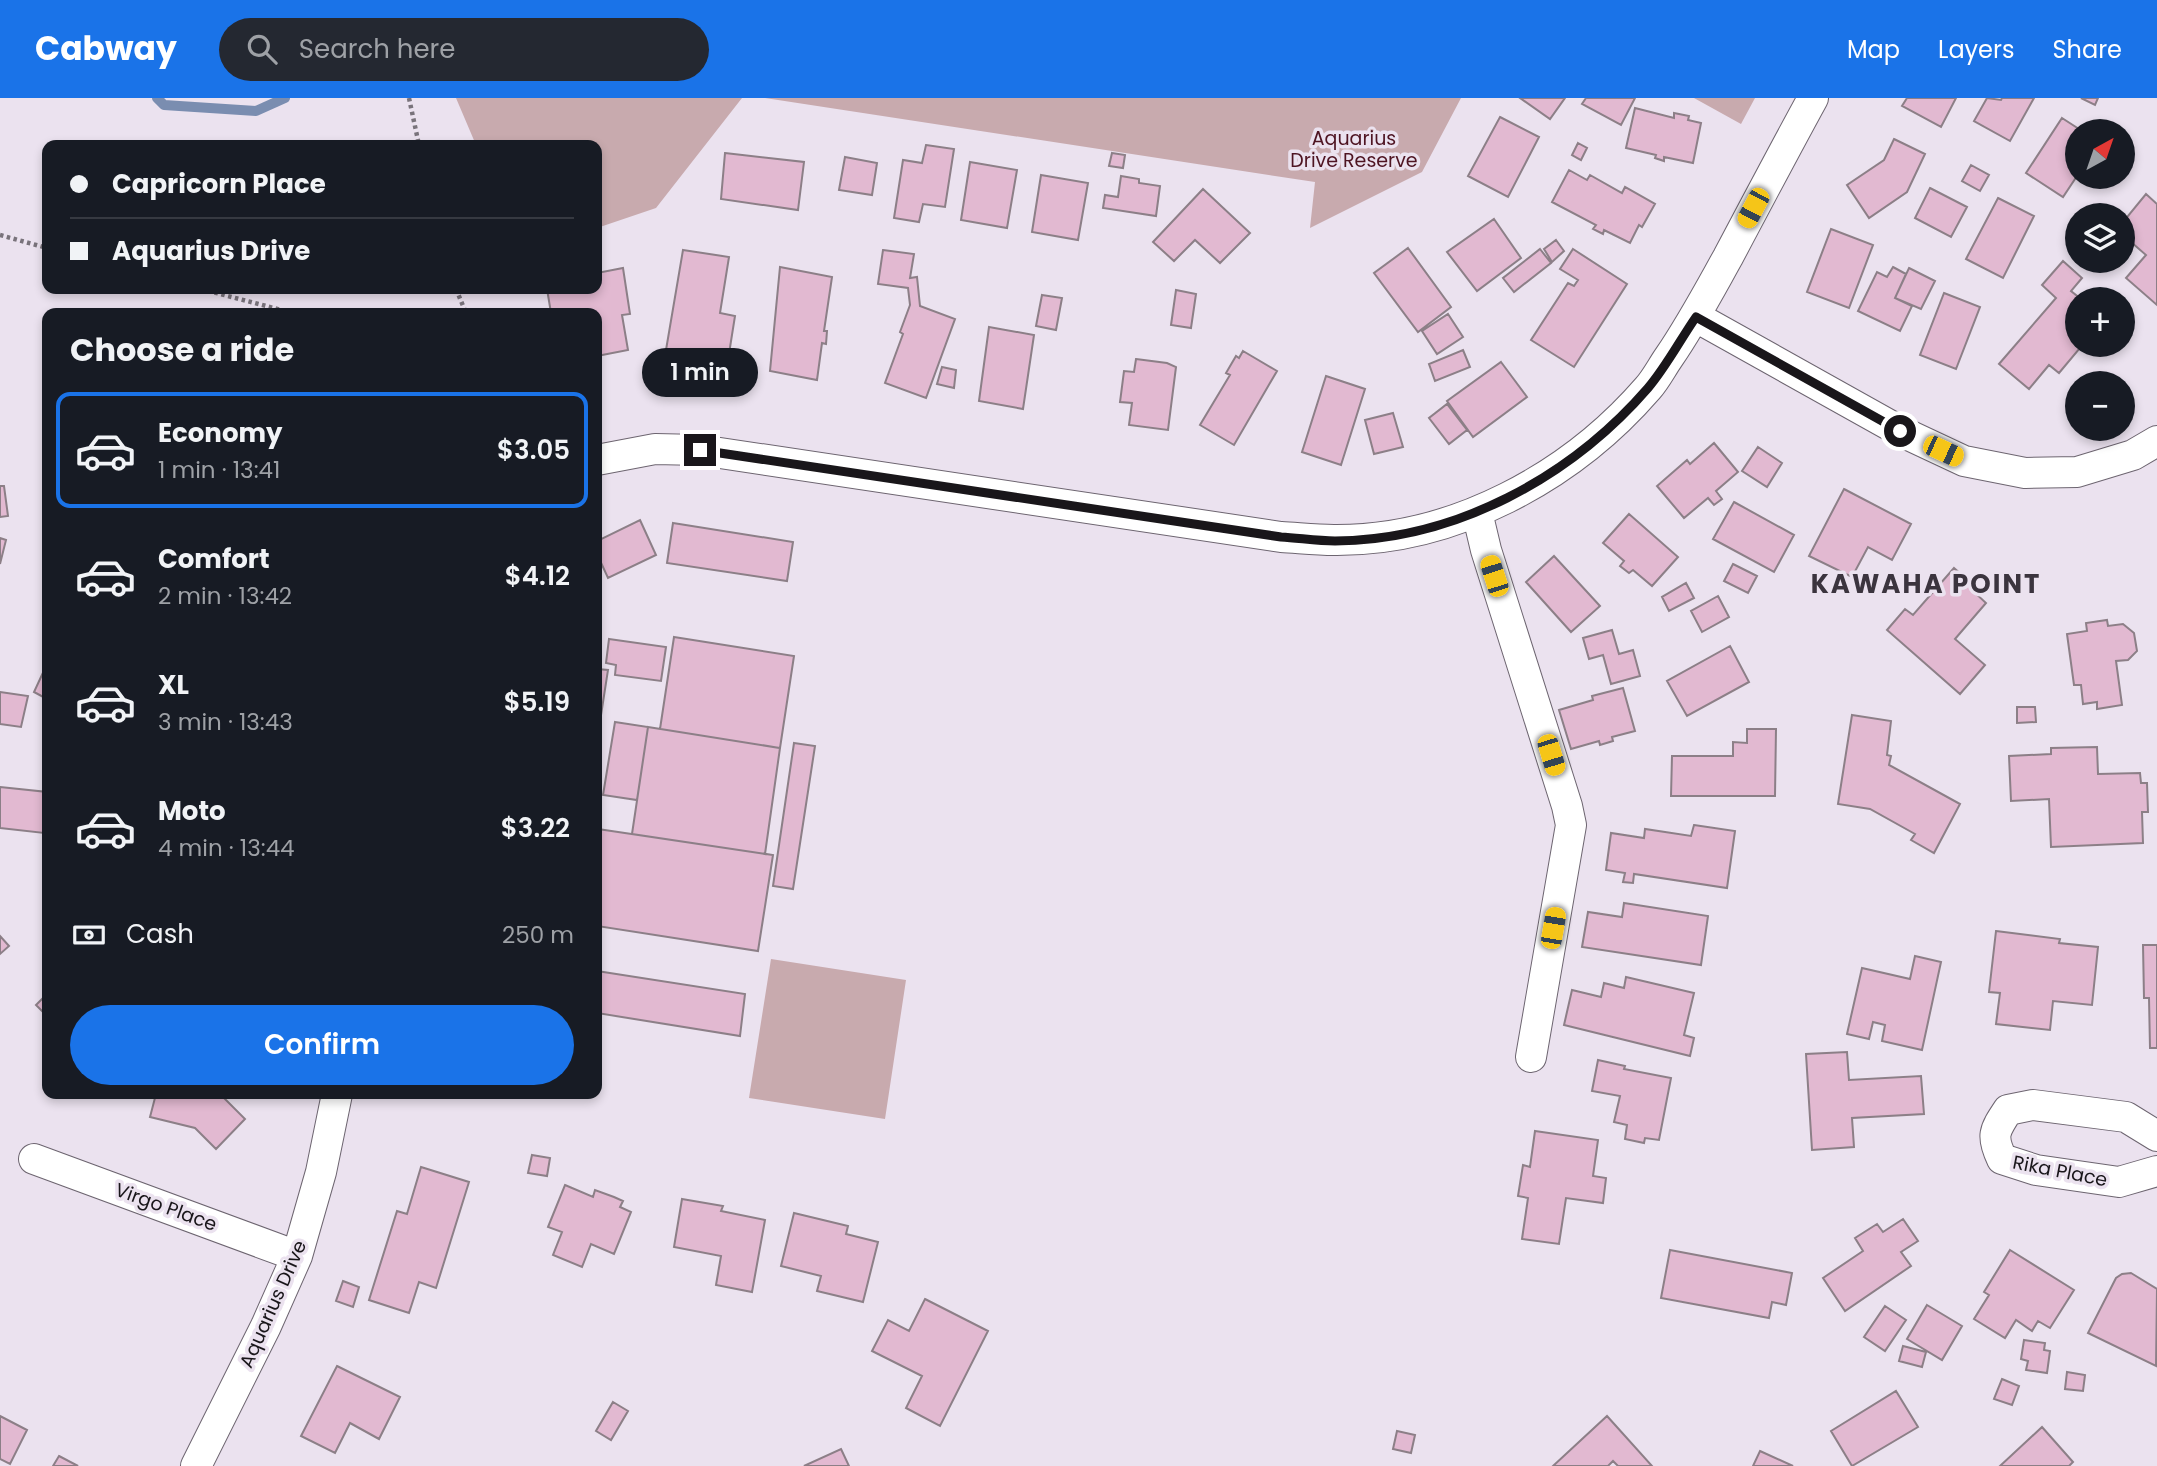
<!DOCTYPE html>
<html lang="en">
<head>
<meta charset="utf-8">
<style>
  body { margin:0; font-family:Poppins,sans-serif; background:#242831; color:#f1f3f6; height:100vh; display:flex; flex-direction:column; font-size:26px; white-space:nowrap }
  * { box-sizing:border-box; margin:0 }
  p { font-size:23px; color:#9ea1a6 }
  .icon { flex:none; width:38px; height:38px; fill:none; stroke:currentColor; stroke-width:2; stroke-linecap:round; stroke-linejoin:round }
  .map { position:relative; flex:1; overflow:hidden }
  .details { position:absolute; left:42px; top:210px; width:560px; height:791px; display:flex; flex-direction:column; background:#171b24; border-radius:14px; box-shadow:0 4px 10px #0003 }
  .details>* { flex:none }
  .top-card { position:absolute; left:42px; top:42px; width:560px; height:154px; border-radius:14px; box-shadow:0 4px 10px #0003; display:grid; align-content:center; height:154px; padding:0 28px; background:#171b24 }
  .needle { width:46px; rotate:40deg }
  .controls { position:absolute; left:2065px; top:21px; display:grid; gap:14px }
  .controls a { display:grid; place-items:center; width:70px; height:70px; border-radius:50%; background:#171b24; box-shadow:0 4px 10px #0003; font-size:35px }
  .end { position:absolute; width:32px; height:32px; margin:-16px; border:9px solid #19161a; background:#fff; box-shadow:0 0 0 4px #fff }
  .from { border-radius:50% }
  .bubble { position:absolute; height:49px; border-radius:24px; background:#171b24; box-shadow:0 4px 10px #0003; font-size:23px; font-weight:600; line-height:49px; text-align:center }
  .car { position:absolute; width:21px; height:42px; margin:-21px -10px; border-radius:9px; box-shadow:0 0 5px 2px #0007; background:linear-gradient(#f5c518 24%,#345 0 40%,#f5c518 0 76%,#345 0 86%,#f5c518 0) }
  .top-card b { display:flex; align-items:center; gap:24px; height:66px; font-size:26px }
  .top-card b+b { border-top:2px solid #363941 }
  .top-card i { width:18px; height:18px; background:#f1f3f6 }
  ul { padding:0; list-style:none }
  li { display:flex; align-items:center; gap:21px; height:116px; margin:0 14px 10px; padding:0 14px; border:4px solid transparent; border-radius:14px }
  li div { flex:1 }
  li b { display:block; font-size:26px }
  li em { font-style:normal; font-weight:600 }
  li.selected { border-color:#1a73e8 }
  li>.icon { width:63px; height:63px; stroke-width:1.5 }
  h2 { padding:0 28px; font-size:32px; line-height:84px }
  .pay { display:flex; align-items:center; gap:18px; height:77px; padding:0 28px; font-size:26px }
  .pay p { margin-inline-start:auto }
  .button { display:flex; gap:14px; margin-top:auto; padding:14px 28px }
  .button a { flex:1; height:80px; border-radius:42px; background:#1a73e8; color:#fff; font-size:28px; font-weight:600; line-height:80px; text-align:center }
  header { display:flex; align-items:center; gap:42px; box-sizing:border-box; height:98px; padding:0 35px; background:#1a73e8; color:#fff }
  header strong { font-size:33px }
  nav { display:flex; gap:38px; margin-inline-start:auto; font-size:24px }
  .search { width:490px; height:63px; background:#242831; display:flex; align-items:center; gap:18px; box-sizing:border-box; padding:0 24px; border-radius:38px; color:#9ea1a6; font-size:26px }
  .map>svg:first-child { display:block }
  .green { fill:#c8aaae }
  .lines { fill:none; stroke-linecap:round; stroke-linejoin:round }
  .stream { stroke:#7a8db0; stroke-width:10 }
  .building { fill:#e2b9d1; stroke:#8c7f87; stroke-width:2 }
  .street-casing { stroke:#6d6570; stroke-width:32 }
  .path { stroke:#79737b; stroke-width:4.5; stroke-dasharray:3.5 3.5; stroke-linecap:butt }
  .street { stroke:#fff; stroke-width:30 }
  .route { stroke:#19161a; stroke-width:9 }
  .labels { text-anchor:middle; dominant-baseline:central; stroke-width:7; stroke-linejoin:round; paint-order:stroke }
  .park-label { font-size:19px; fill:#4e1422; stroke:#ebe2ef }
  .street-label { font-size:19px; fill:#19161a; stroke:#ebe2ef }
  .district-label { font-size:26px; font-weight:bold; letter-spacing:2px; fill:#3b343e; stroke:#ebe2ef }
</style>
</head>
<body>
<header>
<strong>Cabway</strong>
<div class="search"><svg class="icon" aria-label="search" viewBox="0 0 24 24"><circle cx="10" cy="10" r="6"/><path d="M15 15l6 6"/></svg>Search here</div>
<nav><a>Map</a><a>Layers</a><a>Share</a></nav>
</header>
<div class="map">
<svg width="2157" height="1368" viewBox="0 0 2157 1368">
  <rect width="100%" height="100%" fill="#ebe2ef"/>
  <!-- green -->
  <path class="green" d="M456,0H742L656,110L597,130V47H476Z
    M765,0H1461L1422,74L1310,130L1315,84Z
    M1694,0H1755L1741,26Z
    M771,861L906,882L885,1021L749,1000Z"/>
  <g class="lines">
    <!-- stream -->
    <path class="stream" d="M157,0L164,7L256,13L285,0"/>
  </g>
  <!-- building -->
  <path class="building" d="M1520,0H1565L1550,21Z
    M1586,0H1635L1621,27L1582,6Z
    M1907,0H1956L1941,29L1902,8Z
    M1987,0L2001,2L2002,0H2034L2010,43L1974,23Z
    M2081,0H2098L2095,7Z
    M1635,10L1674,20V15L1689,18L1688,22L1701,25L1693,65L1664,59V63L1655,60L1656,57L1626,50Z
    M1500,19L1539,39L1508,99L1468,78Z
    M2062,20L2082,33H2077V78L2063,99L2026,75Z
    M1894,41L1925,56L1907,94L1869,120L1847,87L1884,62Z
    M1578,45L1587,50L1581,62L1572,57Z
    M926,47L954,51L945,109L923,106L919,124L894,120L903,62L922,65Z
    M725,55L804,64L798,112L721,101Z
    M1112,55L1125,57L1123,70L1109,68Z
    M845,59L877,65L872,97L839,92Z
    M970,64L1017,72L1007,130L961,122Z
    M1971,67L1989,77L1980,93L1962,83Z
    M1569,72L1587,82L1590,77L1622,95L1625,89L1655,106L1642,129L1639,127L1630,145L1604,132L1603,136L1593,131L1596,127L1552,104Z
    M1041,77L1088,85L1078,142L1032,134Z
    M1121,78L1139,81V85L1160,88L1156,118L1103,110L1105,97L1118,99Z
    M1930,90L1967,109L1951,139L1915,120Z
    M1203,91L1250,135L1220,165L1195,142L1174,163L1153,144Z
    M2146,96L2157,106V207L2126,180L2146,157L2123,137V124Z
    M1998,100L2034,118L2003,180L1966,161Z
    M1494,121L1521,160L1477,193L1447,154Z
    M1831,131L1873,147L1849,210L1807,194Z
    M1556,142L1564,153L1552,164L1544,151Z
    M1408,150L1451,209L1418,234L1374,175Z
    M1540,151L1551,165L1514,194L1503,180Z
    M1573,151L1627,186L1574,269L1531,242L1568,185L1574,188L1578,182L1560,171Z
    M683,152L729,159L720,215L735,218L728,262L666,252Z
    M883,152L914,156L910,180L917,179L920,208L955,221L926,300L885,285L903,236L900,234L910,207L908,190L878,186Z
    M2063,163L2082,180L2071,193L2081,201H2077V247H2104L2098,254L2079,251L2059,275L2049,267L2029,291L1999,266L2056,200L2042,187Z
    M780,169L832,179L824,233H827L826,246L822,245L817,282L770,273Z
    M1893,169L1906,176L1895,200L1912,208L1900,233L1858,213L1877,174L1887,179Z
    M623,170L630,216L622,217L628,252L597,258V215H551L547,191H597V175Z
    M1909,170L1935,183L1921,211L1895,200Z
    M1176,192L1196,196L1191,230L1171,227Z
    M1944,195L1980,209L1956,271L1920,257Z
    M1042,197L1062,200L1056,232L1036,228Z
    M1448,216L1463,239L1437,256L1422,233Z
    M989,229L1034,237L1023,311L979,303Z
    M1463,252L1470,269L1435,283L1429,266Z
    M1243,253L1277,273L1234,347L1200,327L1230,277L1226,275L1236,258L1239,260Z
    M1136,261L1167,265L1176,269L1168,332L1129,327L1132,305L1120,304L1124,273L1134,274Z
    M1501,264L1527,299L1473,339L1447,303Z
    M942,269L956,272L954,290L937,286Z
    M1326,278L1365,291L1341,367L1302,354Z
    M1447,306L1467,332L1449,346L1429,320Z
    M1393,315L1403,349L1374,356L1365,322Z
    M1714,345L1738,374L1716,393L1722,401L1714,407L1708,400L1684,420L1657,388L1687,362L1690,366Z
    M1758,349L1782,365L1767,389L1742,373Z
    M0,388H4L8,418L0,419Z
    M1844,391L1911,426L1892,462L1868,449L1852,479L1809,458Z
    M1734,404L1794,437L1774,474L1713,441Z
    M1629,416L1678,459L1652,488L1633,472L1629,475L1620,468L1624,463L1603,445Z
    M640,422L656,457L608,480L597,456V443Z
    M673,425L793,444L787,483L667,465Z
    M0,440L6,442L0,466Z
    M1554,458L1600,508L1571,534L1526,484Z
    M1733,466L1757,478L1748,495L1724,483Z
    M1954,470L1976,489L1973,493L1986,505L1955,541L1985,567L1960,596L1887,532L1905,511L1913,517Z
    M1686,485L1694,500L1669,513L1662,499Z
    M1718,498L1729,519L1702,534L1691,513Z
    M2107,522L2108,528L2123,526L2134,535L2137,553L2128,562L2116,563L2122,607L2097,611V604L2083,606L2081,587H2074L2067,536L2087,533L2086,525Z
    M1612,532L1619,556L1633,552L1640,578L1611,586L1603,557L1589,561L1583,540Z
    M674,539L794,558L780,650L660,631Z
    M609,541L666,549L661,583L615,577L616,567L606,565Z
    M1730,548L1749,584L1687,618L1667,583Z
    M47,566V601L34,594Z
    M597,571L608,572L597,643Z
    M1623,590L1635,633L1612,639L1613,643L1600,647L1599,643L1571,651L1559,612L1593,602L1592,598Z
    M0,594L28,598L21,629L0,626Z
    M2017,609H2035L2036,624L2017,625Z
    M1852,617L1891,623L1887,657L1891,658L1889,667L1960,706L1934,755L1911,742L1915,736L1870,711L1838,706Z
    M615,624L648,629L637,702L603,697Z
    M648,629L780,650L765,756L632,736Z
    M1747,631H1776L1775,698H1671L1672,658H1733V644L1747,645Z
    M794,645L815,648L793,791L773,788Z
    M2097,649L2098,676L2140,675L2141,685H2147L2148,714H2142L2143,745L2051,749L2049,701L2011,703L2009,658L2051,656V650Z
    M0,689L47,694L44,735L0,730Z
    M1694,727L1735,733L1727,790L1634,776L1633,785L1623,784L1625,775L1606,772L1611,735L1644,740L1645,731L1691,738Z
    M598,731L773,757L758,853L597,828Z
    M1624,805L1708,818L1701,867L1582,849L1588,814L1622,819Z
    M1996,833L2060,841L2059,845L2098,849L2092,907L2053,903L2050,932L1996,926L2000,895L1989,894Z
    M0,838L9,848L0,856Z
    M2143,847H2157V950H2150L2149,900H2144Z
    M1915,858L1941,864L1922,952L1882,943L1885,927L1873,924L1869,941L1847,936L1862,870L1910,881Z
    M597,873L745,896L740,938L597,915Z
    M1626,879L1694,895L1684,937L1694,940L1690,958L1564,927L1572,892L1601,899L1604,885L1624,890Z
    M47,896V918L36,907Z
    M1847,954L1849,982L1921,978L1924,1016L1852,1020L1854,1049L1812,1052L1806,956Z
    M1598,962L1625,968L1624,971L1671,980L1659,1042L1645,1040L1644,1045L1625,1041L1627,1027L1614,1024L1620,998L1592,993Z
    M156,996H220L245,1021L216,1051L195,1030L150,1019Z
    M1535,1033L1598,1042L1593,1078L1606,1080L1603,1105L1566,1100L1559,1146L1522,1141L1528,1100L1518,1098L1523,1067L1530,1069Z
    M532,1057L550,1060L547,1078L528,1075Z
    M421,1069L469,1084L436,1190L419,1184L409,1215L369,1202L397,1113L407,1116Z
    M565,1087L593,1099L595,1092L614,1099L623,1103L620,1109L631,1114L614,1156L591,1146L582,1169L553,1157L562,1134L548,1129Z
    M682,1101L723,1108L721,1113L765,1122L752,1194L716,1187L721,1158L674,1149Z
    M794,1115L848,1128L846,1136L878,1144L863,1204L817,1193L821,1178L781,1168Z
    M1903,1121L1918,1143L1901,1154L1911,1168L1845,1213L1823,1180L1863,1153L1855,1140L1877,1126L1883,1134Z
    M1670,1152L1792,1175L1786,1207L1772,1204L1769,1220L1661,1200Z
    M2010,1152L2074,1192L2050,1230L2038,1223L2032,1233L2016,1222L2005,1240L1974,1221L1989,1197L1984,1194Z
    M2131,1175L2157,1191L2156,1268L2088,1235L2116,1180L2122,1176Z
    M343,1183L359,1189L353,1209L336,1203Z
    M925,1201L988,1233L940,1328L906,1310L922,1278L872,1253L888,1222L909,1233Z
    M1927,1207L1962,1228L1942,1262L1907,1241Z
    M1885,1208L1906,1222L1885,1253L1864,1239Z
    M2024,1242L2045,1245L2044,1252L2050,1253L2047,1275L2026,1272L2028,1263L2021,1261Z
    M1903,1248L1926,1254L1922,1269L1899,1263Z
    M337,1268L400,1299L379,1341L350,1325L335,1355L301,1338Z
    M2067,1274L2085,1277L2083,1293L2065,1291Z
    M2002,1281L2019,1288L2012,1307L1994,1301Z
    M1896,1293L1918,1329L1852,1368L1831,1333Z
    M613,1304L628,1313L611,1342L596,1333Z
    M0,1318L27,1332L10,1366L0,1361Z
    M1607,1318L1652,1368H1618L1613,1363L1608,1368H1553Z
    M2042,1329L2073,1364L2069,1368H2000Z
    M1397,1333L1415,1337L1411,1355L1393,1351Z
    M841,1351L849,1368H804Z
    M1760,1353L1793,1368H1753Z
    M59,1358L78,1368H53Z"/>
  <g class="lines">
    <defs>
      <path id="street" d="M1696,219L1900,333L1964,363L2025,375L2077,374L2133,357L2157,343
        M597,362L655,351L700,352L1281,439C1299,440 1316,442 1334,442C1454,443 1571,379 1648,290C1656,281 1662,269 1669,259C1691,227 1709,193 1728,159C1756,106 1784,53 1813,0
        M1477,414L1486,452L1567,708L1571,727L1531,959
        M2157,1038L2126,1019L2033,1007L2008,1012C1994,1033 1991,1038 2002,1061L2036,1072L2119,1084L2157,1073
        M34,1061L297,1158
        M196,1368L266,1228L297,1158L321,1074L337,996"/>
    </defs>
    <!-- street casing -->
    <use href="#street" class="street-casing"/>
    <!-- path -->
    <path class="path" d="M409,0L419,47
      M0,137L47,150
      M201,191L293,215
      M456,191L466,215"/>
    <!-- street -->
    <use href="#street" class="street"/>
  </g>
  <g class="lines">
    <!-- route -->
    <path class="route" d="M700,352L1281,439C1299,440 1317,443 1335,443C1455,442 1570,380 1648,290C1666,269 1680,242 1696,219L1900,333"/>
  </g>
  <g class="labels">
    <!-- park labels -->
    <g class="park-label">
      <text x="1354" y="40">Aquarius<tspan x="1354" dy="22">Drive Reserve</tspan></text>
    </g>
    <!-- street labels -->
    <g class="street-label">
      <text transform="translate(2060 1073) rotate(11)">Rika Place</text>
      <text transform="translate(166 1109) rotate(20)">Virgo Place</text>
      <text transform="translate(273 1206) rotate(-66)">Aquarius Drive</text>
    </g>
    <!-- district labels -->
    <g class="district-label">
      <text x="1926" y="486">KAWAHA POINT</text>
    </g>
  </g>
</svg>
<div class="controls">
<a><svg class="needle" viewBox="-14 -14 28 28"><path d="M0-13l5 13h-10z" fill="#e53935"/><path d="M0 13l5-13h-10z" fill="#9ea1a6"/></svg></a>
<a><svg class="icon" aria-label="layers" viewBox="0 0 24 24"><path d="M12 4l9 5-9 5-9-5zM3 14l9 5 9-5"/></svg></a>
<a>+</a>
<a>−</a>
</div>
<i class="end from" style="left:1900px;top:333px"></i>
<i class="end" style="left:700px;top:352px"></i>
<div class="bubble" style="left:642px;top:250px;width:116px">1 min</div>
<i class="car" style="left:1753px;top:110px;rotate:208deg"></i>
<i class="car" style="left:1943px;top:353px;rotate:115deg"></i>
<i class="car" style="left:1494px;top:478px;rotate:342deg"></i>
<i class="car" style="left:1551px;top:657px;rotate:163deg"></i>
<i class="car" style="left:1553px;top:830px;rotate:10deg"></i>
<div class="top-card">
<b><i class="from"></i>Capricorn Place</b>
<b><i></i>Aquarius Drive</b>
</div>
<section class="details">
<h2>Choose a ride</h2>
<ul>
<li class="selected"><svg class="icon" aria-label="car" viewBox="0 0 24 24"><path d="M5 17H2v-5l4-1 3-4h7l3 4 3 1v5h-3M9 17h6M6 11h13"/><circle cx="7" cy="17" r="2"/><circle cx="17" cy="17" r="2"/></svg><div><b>Economy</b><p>1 min · 13:41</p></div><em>$3.05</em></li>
<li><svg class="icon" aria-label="car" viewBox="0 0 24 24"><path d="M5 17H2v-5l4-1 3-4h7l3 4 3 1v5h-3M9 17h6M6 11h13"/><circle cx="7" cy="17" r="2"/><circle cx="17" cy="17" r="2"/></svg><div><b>Comfort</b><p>2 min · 13:42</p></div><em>$4.12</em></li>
<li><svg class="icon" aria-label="car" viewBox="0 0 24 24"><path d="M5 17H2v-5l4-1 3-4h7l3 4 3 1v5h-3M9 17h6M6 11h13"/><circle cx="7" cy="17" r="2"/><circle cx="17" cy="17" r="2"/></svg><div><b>XL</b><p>3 min · 13:43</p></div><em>$5.19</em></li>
<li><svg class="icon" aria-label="car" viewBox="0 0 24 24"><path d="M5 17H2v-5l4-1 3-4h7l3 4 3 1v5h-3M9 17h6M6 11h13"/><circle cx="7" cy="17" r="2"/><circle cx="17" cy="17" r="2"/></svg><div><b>Moto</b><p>4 min · 13:44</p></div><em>$3.22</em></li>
</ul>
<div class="pay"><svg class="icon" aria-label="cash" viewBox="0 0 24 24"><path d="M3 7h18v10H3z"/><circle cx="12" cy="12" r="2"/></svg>Cash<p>250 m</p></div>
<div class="button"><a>Confirm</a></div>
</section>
</div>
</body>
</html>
